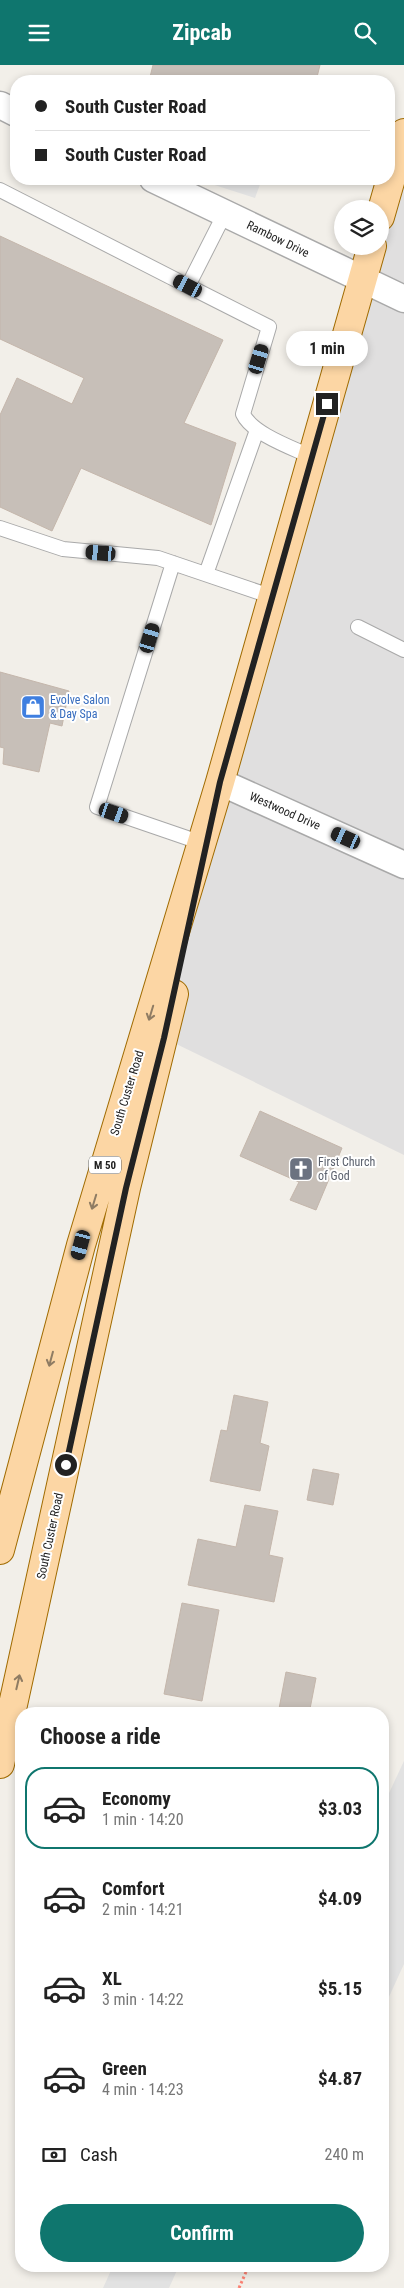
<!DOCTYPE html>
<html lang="en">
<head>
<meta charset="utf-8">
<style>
  body { margin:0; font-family:"Roboto Condensed",sans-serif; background:#f6f6f6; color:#222; height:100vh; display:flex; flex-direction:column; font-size:19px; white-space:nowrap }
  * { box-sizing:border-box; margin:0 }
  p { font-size:16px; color:#767676 }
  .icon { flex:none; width:28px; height:28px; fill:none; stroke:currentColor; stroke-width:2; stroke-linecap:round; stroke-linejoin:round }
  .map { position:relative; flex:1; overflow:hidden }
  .drawer { position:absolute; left:15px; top:1642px; width:374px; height:565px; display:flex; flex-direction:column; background:#fff; border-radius:20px; box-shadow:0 2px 8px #0003 }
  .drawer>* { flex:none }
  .guide { position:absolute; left:10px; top:10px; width:385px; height:110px; border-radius:20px; box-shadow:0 2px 8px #0003; display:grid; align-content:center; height:110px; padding:0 25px; background:#fff }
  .fabs { position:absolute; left:334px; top:135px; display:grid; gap:10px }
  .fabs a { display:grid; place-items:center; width:55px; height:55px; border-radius:50%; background:#fff; box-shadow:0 2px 8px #0003; font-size:25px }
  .end { position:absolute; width:22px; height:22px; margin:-11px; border:6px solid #222; background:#fff; box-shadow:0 0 0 2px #fff }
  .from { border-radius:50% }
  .bubble { position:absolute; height:35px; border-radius:18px; background:#fff; box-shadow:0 2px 8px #0003; font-size:16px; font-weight:700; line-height:35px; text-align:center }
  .car { position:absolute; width:15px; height:30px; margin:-15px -8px; border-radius:6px; box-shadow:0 0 4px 1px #0007; background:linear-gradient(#222 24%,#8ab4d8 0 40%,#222 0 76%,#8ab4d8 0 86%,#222 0) }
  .guide b { display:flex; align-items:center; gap:18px; height:48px; font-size:19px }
  .guide b+b { border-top:1px solid #e0e0e0 }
  .guide i { width:12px; height:12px; background:#222 }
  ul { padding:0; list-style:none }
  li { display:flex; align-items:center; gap:15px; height:82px; margin:0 10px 8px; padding:0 15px; border:2px solid transparent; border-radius:20px }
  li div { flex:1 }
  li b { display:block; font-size:19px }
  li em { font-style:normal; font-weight:700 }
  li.active { border-color:#0f766e }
  li>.icon { width:45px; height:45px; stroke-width:1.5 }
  h2 { padding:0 25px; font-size:22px; line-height:60px }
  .pay { display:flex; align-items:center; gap:12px; height:55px; padding:0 25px; font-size:19px }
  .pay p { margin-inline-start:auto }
  .cta { display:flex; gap:10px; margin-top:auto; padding:10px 25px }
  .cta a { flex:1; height:58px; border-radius:30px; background:#0f766e; color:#fff; font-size:20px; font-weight:700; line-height:58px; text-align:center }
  header { display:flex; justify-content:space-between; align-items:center; height:65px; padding:0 25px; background:#0f766e; color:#fff; font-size:22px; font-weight:700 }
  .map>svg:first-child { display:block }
  .residential { fill:#e0dfdf }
  .parking { fill:#e2e2e2 }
  .building { fill:#c7bfb8; stroke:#c4b6ab }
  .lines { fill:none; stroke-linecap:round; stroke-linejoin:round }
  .service-casing { stroke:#a9a9a9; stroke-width:16 }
  .minor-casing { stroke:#a9a9a9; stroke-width:29 }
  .primary-casing { stroke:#a06b00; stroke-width:30 }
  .path { stroke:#fa8072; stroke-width:3; stroke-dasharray:2.5 2.5; stroke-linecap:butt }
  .service { stroke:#fff; stroke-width:14 }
  .minor { stroke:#fff; stroke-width:26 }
  .primary { stroke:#fcd6a4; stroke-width:28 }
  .oneway { stroke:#8f7c63 }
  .route { stroke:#222; stroke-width:6 }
  .labels { text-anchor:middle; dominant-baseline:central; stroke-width:4; stroke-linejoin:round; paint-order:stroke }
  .shield { fill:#fff; stroke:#646464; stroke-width:1 }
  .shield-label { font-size:11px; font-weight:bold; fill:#222 }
  .street-label { font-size:12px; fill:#222; stroke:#fff }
  .shop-label { font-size:12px; fill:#366cbe; stroke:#fff; text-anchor:start }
  .worship-label { font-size:12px; fill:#5b616d; stroke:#fff; text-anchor:start }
</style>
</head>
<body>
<header><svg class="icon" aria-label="menu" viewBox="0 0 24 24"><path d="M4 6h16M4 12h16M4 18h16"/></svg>Zipcab<svg class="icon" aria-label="search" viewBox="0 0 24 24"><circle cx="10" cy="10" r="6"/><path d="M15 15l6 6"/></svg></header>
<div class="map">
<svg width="404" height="2223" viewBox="0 0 404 2223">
  <rect width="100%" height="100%" fill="#f2efe9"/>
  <!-- residential -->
  <path class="residential" d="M404,68V1090L164,973L220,717L380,181V152Z"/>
  <!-- parking -->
  <path class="parking" d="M196,114H262L255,133Z
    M404,1696V1899L383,1945V1741Z
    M113,2201H179L169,2223H103Z"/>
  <!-- building -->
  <path class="building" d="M153,0H320L316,16H149Z
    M0,171L223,275L184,358L236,378L211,460L81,403L52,466L0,442V350L17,313L72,339L84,313L0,274Z
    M0,607L69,626L62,661L50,658L39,707L3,699L4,683L0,682Z
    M260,1046L342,1083L316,1145L290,1135L299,1117L240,1091Z
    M234,1330L268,1337L260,1378L269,1381L260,1426L210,1416L221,1365L227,1366Z
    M313,1404L339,1409L333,1440L307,1435Z
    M245,1440L278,1446L269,1490L283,1493L274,1537L188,1520L198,1474L236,1482Z
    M182,1538L219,1545L202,1636L164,1629Z
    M286,1607L316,1613L309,1649H278Z"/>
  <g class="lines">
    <defs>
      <path id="service" d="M0,125L188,221L225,148
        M188,221L269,262L243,349C252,369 293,383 312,392
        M0,463L63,484L158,493L273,532
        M173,498L97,742L202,778
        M206,509L257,365
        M358,562L404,585"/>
      <path id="minor" d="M0,40L16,48
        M153,114L404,234
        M220,717L404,800"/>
      <path id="primary" d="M380,152L404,68
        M0,1485L81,1180L220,717L372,181
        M0,1699L126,1123L174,929"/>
    </defs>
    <!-- service casing -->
    <use href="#service" class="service-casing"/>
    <!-- minor casing -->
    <use href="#minor" class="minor-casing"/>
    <!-- primary casing -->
    <use href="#primary" class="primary-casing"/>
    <!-- path -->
    <path class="path" d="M239,2223L246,2207"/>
    <!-- service -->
    <use href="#service" class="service"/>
    <!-- minor -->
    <use href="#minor" class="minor"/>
    <!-- primary -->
    <use href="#primary" class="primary"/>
  </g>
  <!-- one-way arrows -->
  <defs><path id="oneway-shaft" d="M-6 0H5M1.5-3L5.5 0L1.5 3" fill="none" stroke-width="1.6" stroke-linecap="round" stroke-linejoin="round" transform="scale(1.25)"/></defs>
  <g class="oneway">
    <use href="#oneway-shaft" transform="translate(151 948) rotate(107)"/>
    <use href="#oneway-shaft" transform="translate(94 1137) rotate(107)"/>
    <use href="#oneway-shaft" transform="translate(51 1294) rotate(105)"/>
    <use href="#oneway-shaft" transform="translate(18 1617) rotate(-77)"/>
  </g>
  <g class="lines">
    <!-- route -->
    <path class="route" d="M66,1400L126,1123L164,973L220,717L327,339"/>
  </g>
  <!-- icons -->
  <defs>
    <symbol id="shop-square" viewBox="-11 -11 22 22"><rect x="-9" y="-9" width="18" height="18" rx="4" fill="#3f7fe0" stroke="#fff"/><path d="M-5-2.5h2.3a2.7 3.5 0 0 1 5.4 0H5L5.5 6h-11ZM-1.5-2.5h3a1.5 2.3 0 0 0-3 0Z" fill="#fff"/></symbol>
    <symbol id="church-square" viewBox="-11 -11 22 22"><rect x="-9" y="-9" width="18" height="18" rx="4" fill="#6b7280" stroke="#fff"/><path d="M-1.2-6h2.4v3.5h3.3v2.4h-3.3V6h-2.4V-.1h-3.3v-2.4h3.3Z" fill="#fff"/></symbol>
  </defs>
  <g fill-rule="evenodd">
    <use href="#shop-square" x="19" y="628" width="28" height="28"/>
    <use href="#church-square" x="287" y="1090" width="28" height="28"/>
  </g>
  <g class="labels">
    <!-- shield labels -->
    <rect class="shield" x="89" y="1091.5" width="32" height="17" rx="4"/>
    <g class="shield-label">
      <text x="105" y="1100">M 50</text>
    </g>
    <!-- street labels -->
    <g class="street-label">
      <text transform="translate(278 174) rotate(26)">Rambow Drive</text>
      <text transform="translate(285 746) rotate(24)">Westwood Drive</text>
      <text transform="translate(127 1028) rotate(-73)">South Custer Road</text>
      <text transform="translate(50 1471) rotate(-78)">South Custer Road</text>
    </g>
    <!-- shop labels -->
    <g class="shop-label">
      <text x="50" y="635">Evolve Salon<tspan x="50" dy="14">&amp; Day Spa</tspan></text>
    </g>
    <!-- worship labels -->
    <g class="worship-label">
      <text x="318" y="1097">First Church<tspan x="318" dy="14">of God</tspan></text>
    </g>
  </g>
</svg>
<div class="fabs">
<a><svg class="icon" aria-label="layers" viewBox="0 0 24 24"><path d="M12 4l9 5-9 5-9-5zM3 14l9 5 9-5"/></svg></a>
</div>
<i class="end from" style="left:66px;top:1400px"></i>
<i class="end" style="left:327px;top:339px"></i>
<div class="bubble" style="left:286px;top:266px;width:82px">1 min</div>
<i class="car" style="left:188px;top:221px;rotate:297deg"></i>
<i class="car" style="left:259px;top:294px;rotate:17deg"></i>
<i class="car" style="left:101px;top:488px;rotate:275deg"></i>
<i class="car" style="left:150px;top:573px;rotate:17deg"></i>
<i class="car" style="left:114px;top:748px;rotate:109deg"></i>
<i class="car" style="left:346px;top:773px;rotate:294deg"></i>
<i class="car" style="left:81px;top:1180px;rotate:195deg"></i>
<div class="guide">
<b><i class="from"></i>South Custer Road</b>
<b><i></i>South Custer Road</b>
</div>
<section class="drawer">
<h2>Choose a ride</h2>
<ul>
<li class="active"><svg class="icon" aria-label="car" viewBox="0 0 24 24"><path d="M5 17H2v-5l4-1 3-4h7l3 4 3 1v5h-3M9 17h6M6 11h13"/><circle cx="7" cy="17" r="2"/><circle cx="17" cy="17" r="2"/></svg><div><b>Economy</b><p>1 min · 14:20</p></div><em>$3.03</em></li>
<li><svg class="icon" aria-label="car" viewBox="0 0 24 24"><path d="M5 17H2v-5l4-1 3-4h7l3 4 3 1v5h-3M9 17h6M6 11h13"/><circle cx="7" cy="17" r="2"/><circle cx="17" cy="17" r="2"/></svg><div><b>Comfort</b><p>2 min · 14:21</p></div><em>$4.09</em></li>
<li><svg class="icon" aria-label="car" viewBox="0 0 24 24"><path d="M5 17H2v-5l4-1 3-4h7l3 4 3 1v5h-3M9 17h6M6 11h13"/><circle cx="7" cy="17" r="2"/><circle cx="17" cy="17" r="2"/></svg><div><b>XL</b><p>3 min · 14:22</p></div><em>$5.15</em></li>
<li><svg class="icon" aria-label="car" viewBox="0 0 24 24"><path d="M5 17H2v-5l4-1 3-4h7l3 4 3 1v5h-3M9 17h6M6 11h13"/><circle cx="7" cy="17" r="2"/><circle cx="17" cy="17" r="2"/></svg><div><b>Green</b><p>4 min · 14:23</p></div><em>$4.87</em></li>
</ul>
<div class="pay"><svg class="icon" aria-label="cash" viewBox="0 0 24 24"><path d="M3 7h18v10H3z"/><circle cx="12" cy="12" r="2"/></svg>Cash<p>240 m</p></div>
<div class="cta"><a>Confirm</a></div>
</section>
</div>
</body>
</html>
